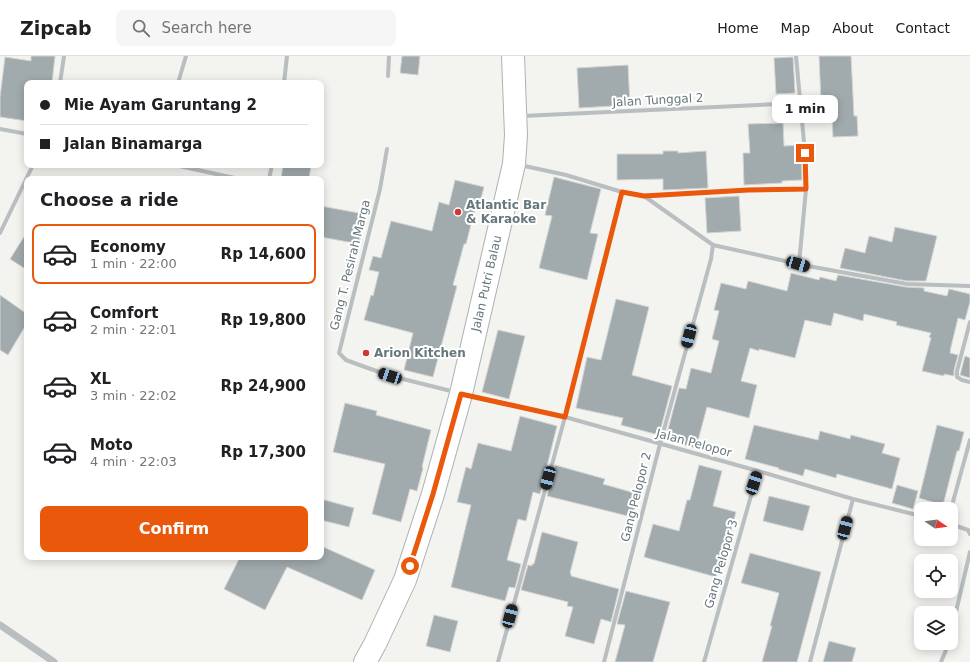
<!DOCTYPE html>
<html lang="en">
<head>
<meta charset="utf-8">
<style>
  body { margin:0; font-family:"DejaVu Sans",sans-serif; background:#f6f6f6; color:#202124; height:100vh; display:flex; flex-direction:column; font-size:15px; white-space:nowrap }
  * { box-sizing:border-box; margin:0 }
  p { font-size:13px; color:#757577 }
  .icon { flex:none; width:22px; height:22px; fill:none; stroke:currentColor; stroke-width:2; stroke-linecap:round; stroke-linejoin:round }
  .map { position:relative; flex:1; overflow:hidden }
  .drawer { position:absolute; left:24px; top:120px; width:300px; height:384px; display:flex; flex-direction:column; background:#fff; border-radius:8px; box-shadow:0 2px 10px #0003 }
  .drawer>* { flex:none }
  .guide { position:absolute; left:24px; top:24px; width:300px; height:88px; border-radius:8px; box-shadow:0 2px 10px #0003; display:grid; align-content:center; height:88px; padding:0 16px; background:#fff }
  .needle { width:26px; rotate:103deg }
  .buttons { position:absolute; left:914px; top:446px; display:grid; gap:8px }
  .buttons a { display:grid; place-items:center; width:44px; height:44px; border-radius:8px; background:#fff; box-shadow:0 2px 10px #0003; font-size:20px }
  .end { position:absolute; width:18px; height:18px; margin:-9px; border:5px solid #ea580c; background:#fff; box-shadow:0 0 0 2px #fff }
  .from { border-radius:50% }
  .bubble { position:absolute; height:28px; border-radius:8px; background:#fff; box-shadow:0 2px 10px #0003; font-size:13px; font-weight:800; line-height:28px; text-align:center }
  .car { position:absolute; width:12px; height:24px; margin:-12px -6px; border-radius:5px; box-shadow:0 0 3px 1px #0007; background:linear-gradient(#222 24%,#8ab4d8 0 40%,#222 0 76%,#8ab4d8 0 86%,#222 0) }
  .guide b { display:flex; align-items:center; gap:14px; height:38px; font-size:15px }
  .guide b+b { border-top:1px solid #e0e0e0 }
  .guide i { width:10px; height:10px; background:#202124 }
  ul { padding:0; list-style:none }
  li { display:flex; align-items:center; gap:12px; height:60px; margin:0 8px 6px; padding:0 8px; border:2px solid transparent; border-radius:8px }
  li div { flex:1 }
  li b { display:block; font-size:15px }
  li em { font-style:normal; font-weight:800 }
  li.on { border-color:#ea580c }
  li>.icon { width:36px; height:36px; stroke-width:1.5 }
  h2 { padding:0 16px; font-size:18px; line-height:48px }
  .action { display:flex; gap:8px; margin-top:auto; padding:8px 16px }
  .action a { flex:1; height:46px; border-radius:8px; background:#ea580c; color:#fff; font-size:16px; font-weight:800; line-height:46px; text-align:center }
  header { display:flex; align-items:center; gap:24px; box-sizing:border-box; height:56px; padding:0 20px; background:#fff; border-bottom:1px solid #e0e0e0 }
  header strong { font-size:19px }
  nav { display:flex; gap:22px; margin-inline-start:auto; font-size:14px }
  .search { width:280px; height:36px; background:#f6f6f6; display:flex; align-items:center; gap:10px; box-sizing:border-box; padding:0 14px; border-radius:8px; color:#757577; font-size:15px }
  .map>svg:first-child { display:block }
  .building { fill:#a1aaac; stroke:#d4d4d3 }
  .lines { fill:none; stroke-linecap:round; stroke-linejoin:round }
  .secondary-casing { stroke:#abb2b4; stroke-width:24 }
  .minor { stroke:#b9bec0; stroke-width:4 }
  .tertiary { stroke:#b9bec0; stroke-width:7 }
  .secondary { stroke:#fff; stroke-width:22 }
  .route { stroke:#ea580c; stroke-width:5 }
  .poi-dot { fill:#cb3938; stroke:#fff; stroke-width:1.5 }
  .labels { text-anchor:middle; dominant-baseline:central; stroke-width:4; stroke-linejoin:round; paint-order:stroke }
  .street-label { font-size:12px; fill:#66787d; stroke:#fff }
  .poi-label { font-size:12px; font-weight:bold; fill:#66787d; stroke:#fff; text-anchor:start }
</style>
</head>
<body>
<header>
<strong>Zipcab</strong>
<div class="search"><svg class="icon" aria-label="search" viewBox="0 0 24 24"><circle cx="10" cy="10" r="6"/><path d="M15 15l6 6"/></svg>Search here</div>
<nav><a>Home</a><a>Map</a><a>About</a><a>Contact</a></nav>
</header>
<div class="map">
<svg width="970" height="606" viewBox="0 0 970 606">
  <rect width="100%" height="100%" fill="#f3f3f0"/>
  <!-- building -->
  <path class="building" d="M31,0H55L52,27H27V65L0,61V41L5,1L31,5Z
    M402,0H420L418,19L400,17Z
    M819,0H851L854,60H857L858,80L833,81L831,45H821Z
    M793,1L795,37L776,38L774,2Z
    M628,9L630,49L579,52L577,12Z
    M783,67L784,90L801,89L802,124L782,125V127L744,129L743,97H750L748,68Z
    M663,95H678V97L706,95L708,132L663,134V123L617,124V98H663Z
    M283,109H311L309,123H281Z
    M554,121L601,133L590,177L598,178L587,224L539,212L552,160L545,159Z
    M455,124L484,131L478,154L475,153L466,188H464L453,229L457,230L433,321L404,314L413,277L364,264L371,239L373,240L379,216L369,214L373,200L381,202L391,165L432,175L439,146L449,149Z
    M739,140L741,175L707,177L705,142Z
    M321,150L364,158L359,188L321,181Z
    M895,171L937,180L926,225H907L840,212L845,192L865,197L869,180L892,186Z
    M27,176V214L10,203Z
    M791,217L819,224L820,221L836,225L838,219L906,231L924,232V235L947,240L949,233L970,238V246L965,264L958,262L951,291L950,297L958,299L954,314V320L944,318V320L922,315L931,282L929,281L931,277L896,269L897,266L864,258L863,265L834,257L831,270L805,264L795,302L759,293V295L750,292L741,325L757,329L749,362L707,351L696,392L670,385L671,382L666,381L679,332L686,333L691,312L711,317L719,285L712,283L719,255L714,254L721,227L746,233L748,225L787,235Z
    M0,239L27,258V267L8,299L0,294Z
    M616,243L649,251L632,319L672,330L659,379L621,369L623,362L576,352L587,301L601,304Z
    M498,274L525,280L509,343L482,336Z
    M965,300L970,302V322L960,319Z
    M345,347L377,355L376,359L431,374L422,411L423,412L417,435L410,433L401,466L372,458L385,408L333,396Z
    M520,360L557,370L540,438L533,436L526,465L518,463L507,504L521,508L515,532L509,531L505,545L451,531L471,449L457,446L466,411L471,413L478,387L511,395Z
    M754,369L818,384L820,375L850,383L851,379L885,388L882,397L900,402L892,433L837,418L836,422L805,413L803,420L778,413L779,412L745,403Z
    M937,369L964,376L959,395H957L943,449L919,442Z
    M555,409L605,423L603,428L638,438L632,461L547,440Z
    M699,409L722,415L713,450L736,456L727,489H724L716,521L644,501L653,468L679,475L687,444H690Z
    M897,429L918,435L913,453L892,447Z
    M769,440L810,450L803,475L763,465Z
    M321,443L354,452L349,471L321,464Z
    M542,476L578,486L570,517L571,518V520L619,533L611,566L601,563L594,588L565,580L573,551L567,550L568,546L521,534L528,509L532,510V508H534Z
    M321,490L375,514L362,544L287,511L265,554L224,533L240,501H321Z
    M750,497L821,516L797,606H762L772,570H770L779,537L741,527Z
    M626,535L670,546L653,606H615L625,569L617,568Z
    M434,559L458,565L450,596L426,590Z
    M829,585L856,592L852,606H823Z"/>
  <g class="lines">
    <defs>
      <g id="secondary">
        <path id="s1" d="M365,606L375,588L405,524L433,438L461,338L514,108L516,79L513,0"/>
      </g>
    </defs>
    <!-- secondary casing -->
    <use href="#secondary" class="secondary-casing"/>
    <!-- minor -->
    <path class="minor" d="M796,0L805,97L806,133L799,208
      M388,20L389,0
      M60,27L64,0
      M178,27L186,0
      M284,27L287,0
      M522,60L801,47
      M0,73L27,78
      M387,93L380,133L339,297L346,304L365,311L391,320L455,336
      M175,109L239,123
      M520,109L566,119L622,136L644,140L713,189L808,210L907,228L970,230
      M269,123L272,109
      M644,140L748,134L806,133
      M0,177L33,109
      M970,266L957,315V321L962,324L970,326
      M467,339L565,361L758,415L853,443L921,460
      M951,453L970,384
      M951,468L968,474L970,478
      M951,577L970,496
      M498,606L565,361L622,136
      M604,606L660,388L711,203L713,189
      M704,606L758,415
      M810,606L853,443
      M941,606L949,587"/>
    <!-- tertiary -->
    <path class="tertiary" d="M0,569L54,606"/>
    <!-- secondary -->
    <use href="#secondary" class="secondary"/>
  </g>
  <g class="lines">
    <!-- route -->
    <path class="route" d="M410,510L433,438L461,338L565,361L622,136L644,140L748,134L806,133L805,97"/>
  </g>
  <!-- markers -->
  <g class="poi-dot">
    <circle cx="458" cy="156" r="4"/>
    <circle cx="366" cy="297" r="4"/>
  </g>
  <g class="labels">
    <!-- street labels -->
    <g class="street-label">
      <text transform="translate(658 44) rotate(-3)">Jalan Tunggal 2</text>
      <text transform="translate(350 209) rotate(-76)">Gang T. Pesirah Marga</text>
      <text stroke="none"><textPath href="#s1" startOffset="399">Jalan Putri Balau</textPath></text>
      <text transform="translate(694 387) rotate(15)">Jalan Pelopor</text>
      <text transform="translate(636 441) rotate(-76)">Gang Pelopor 2</text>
      <text transform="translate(721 508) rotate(-74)">Gang Pelopor 3</text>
    </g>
    <!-- poi labels -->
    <g class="poi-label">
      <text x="466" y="149">Atlantic Bar<tspan x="466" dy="14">&amp; Karaoke</tspan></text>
      <text x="374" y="297">Arion Kitchen</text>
    </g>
  </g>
</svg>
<div class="buttons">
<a><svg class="needle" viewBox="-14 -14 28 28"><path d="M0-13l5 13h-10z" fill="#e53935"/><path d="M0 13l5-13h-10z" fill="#757577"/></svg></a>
<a><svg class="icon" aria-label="locate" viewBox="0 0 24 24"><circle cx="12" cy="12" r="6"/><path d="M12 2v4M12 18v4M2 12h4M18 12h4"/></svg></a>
<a><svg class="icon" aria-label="layers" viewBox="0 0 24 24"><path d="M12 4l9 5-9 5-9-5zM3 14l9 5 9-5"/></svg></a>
</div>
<i class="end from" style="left:410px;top:510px"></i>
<i class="end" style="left:805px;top:97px"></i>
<div class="bubble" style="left:772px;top:39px;width:66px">1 min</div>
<i class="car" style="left:798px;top:208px;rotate:106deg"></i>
<i class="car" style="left:689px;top:280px;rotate:195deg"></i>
<i class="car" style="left:390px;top:320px;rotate:288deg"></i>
<i class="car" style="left:548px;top:422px;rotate:195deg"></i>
<i class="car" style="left:754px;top:427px;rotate:18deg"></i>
<i class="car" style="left:845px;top:472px;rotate:15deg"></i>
<i class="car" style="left:510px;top:560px;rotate:15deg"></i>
<div class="guide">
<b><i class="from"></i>Mie Ayam Garuntang 2</b>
<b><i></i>Jalan Binamarga</b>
</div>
<section class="drawer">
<h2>Choose a ride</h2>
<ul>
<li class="on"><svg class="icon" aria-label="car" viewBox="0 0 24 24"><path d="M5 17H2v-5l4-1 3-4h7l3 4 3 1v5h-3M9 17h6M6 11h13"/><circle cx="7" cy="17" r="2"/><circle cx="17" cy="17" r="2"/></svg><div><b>Economy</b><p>1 min · 22:00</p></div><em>Rp 14,600</em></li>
<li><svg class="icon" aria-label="car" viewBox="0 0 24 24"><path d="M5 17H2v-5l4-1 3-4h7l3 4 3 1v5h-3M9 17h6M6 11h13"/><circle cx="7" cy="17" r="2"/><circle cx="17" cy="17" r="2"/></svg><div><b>Comfort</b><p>2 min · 22:01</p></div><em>Rp 19,800</em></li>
<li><svg class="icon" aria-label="car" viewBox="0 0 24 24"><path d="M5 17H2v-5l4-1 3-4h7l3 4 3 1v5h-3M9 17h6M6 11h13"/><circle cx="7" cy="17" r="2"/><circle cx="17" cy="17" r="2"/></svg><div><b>XL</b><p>3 min · 22:02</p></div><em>Rp 24,900</em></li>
<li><svg class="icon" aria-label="car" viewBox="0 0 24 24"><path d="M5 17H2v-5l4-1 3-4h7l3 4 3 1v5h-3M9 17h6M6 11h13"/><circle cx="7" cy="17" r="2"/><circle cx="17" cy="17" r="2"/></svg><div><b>Moto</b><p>4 min · 22:03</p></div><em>Rp 17,300</em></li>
</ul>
<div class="action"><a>Confirm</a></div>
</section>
</div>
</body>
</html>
